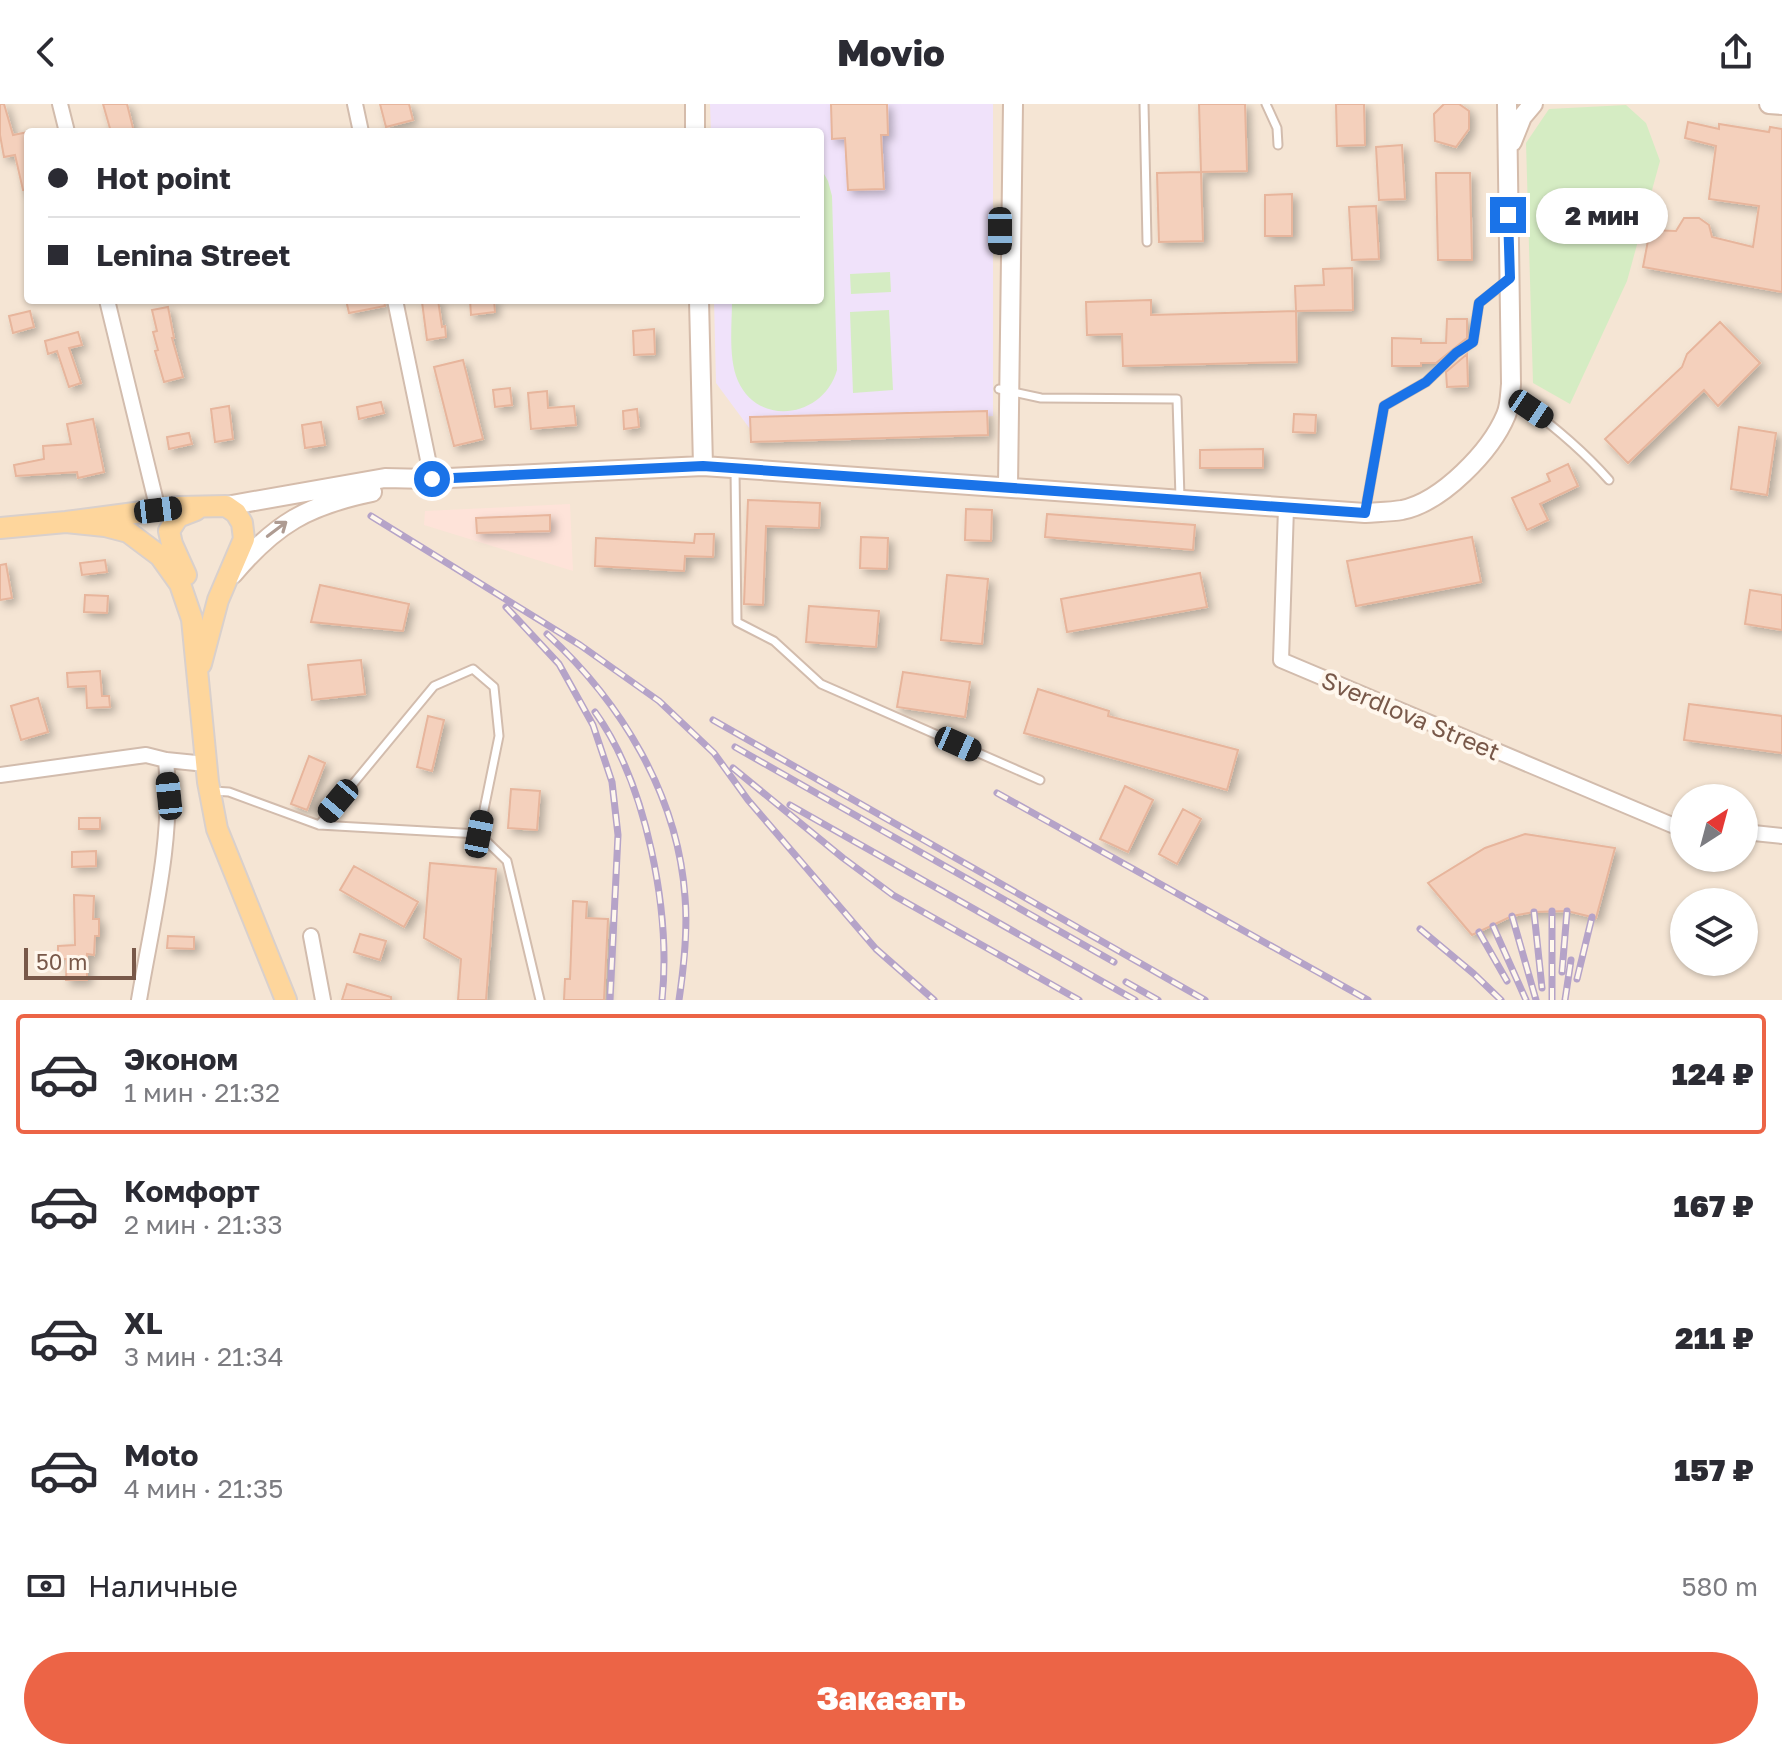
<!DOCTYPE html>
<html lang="ru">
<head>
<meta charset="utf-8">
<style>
  body { margin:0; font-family:"Golos Text",sans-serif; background:#f7f7f7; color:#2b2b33; height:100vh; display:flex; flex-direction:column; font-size:30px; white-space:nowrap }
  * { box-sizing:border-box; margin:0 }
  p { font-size:26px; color:#7c7c81 }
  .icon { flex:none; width:44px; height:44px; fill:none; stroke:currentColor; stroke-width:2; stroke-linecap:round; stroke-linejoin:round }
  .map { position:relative; height:896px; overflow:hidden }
  .drawer { display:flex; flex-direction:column; background:#fff; flex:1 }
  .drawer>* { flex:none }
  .guide { position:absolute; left:24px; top:24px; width:800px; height:176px; border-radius:8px; box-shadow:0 2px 6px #0004; display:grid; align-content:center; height:176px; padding:0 24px; background:#fff }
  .needle { width:52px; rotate:36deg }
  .tools { position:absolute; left:1670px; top:680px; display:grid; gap:16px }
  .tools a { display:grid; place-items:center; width:88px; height:88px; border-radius:50%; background:#fff; box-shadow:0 2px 6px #0004; font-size:40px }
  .scale { position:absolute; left:24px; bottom:20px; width:112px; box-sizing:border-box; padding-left:8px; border:4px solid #785849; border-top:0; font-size:22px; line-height:28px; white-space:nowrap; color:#785849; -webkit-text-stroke:6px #fff7ed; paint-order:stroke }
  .end { position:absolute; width:36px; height:36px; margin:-18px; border:10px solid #1a73e8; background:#fff; box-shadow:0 0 0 4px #fff }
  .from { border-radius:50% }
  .bubble { position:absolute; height:56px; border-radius:28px; background:#fff; box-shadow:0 2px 6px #0004; font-size:26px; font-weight:800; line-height:56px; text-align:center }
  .car { position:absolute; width:24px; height:48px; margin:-24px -12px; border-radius:10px; box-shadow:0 0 6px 2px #0007; background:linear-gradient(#222 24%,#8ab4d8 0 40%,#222 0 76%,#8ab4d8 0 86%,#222 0) }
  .guide b { display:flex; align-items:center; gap:28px; height:76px; font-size:30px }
  .guide b+b { border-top:2px solid #e1e1e2 }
  .guide i { width:20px; height:20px; background:#2b2b33 }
  ul { padding:14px 0 0; list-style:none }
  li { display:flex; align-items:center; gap:24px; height:120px; margin:0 16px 12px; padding:0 8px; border:4px solid transparent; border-radius:8px }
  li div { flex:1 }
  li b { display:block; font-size:30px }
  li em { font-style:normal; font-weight:800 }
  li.active { border-color:#ec6446 }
  li>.icon { width:72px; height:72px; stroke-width:1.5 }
  .pay { display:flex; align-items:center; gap:20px; height:88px; padding:0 24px; font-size:30px }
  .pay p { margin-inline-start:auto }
  .primary-button { display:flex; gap:16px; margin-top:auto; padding:16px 24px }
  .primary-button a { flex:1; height:92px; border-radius:48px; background:#ec6446; color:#fff; font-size:32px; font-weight:800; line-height:92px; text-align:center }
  header { display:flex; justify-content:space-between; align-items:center; height:104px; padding:0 24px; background:#fff; font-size:36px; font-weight:800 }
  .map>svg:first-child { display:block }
  .residential { fill:#f5e5d4; fill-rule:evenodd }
  .commercial { fill:#fee3d9 }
  .education { fill:#f0e2fa }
  .green { fill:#d5ecc3 }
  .building { fill:#f4d0bc; stroke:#e7b59c; stroke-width:2; filter:url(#shadow) }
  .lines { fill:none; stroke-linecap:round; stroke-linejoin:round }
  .lane-casing { stroke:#d2bcad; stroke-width:11 }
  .street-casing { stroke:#d2bcad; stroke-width:18 }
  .secondary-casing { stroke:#d5bcab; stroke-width:22 }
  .primary-casing { stroke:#d9d0cc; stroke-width:24 }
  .lane { stroke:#fff; stroke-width:7 }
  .street { stroke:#fff; stroke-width:14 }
  .secondary { stroke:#fff; stroke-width:18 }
  .primary { stroke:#fed69c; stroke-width:20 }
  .rail-casing { stroke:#b5a3c8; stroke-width:7 }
  .rail { stroke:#fff7ed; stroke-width:4; stroke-dasharray:12; stroke-linecap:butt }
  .oneway { stroke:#ae9b92 }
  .route { stroke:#1a73e8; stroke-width:10 }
  .labels { text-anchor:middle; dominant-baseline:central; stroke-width:8; stroke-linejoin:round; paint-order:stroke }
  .street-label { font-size:24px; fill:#785849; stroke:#fff7ed }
</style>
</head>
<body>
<header><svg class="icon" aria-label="back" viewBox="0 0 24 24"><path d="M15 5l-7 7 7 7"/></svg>Movio<svg class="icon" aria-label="share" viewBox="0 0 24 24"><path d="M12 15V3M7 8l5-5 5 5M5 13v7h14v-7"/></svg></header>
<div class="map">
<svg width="1782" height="896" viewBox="0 0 1782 896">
  <defs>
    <filter id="shadow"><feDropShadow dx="4.5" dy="4.5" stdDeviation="4" flood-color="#0004"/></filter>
  </defs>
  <rect width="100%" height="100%" fill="#fdf3e6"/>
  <!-- residential -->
  <path class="residential" d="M0,0H1782V896H0ZM28,28H820V196H28ZM1684,694H1744V754H1684ZM1684,798H1744V858H1684Z"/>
  <!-- commercial -->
  <path class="commercial" d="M570,400L573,467L424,421L425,407Z"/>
  <!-- education -->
  <path class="education" d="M710,0H993V312L750,325L716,279L714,196H820V28H711Z"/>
  <!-- green -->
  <path class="green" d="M1626,1L1646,19L1660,57L1627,177L1570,300L1533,279L1526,39L1549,5Z
    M820,63L828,77L832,92L837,266C824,313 759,324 738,277C728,254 732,221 732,196H820Z
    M890,168L891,188L851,190L850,170Z
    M889,206L893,286L853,289L850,208Z"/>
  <!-- building -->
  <path class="building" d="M0,0H4L13,31L28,28V86H23L15,51L4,53L0,31Z
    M103,0H127L134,28H111Z
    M380,0H409L413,16L386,23Z
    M831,0H887L888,31H881L884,85L848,86L845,34L832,35Z
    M1199,0H1245L1247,67L1201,68Z
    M1336,0H1364L1365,41L1337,42Z
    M1444,0H1459L1469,7V25L1456,43L1435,37L1434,10Z
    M1688,18L1719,25V20L1769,28L1770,23L1782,25V188L1643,163L1650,126L1676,127L1684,114H1699L1709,121L1712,133L1753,143L1759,102L1709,95L1716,42L1685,34Z
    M1402,41L1405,95L1379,96L1376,43Z
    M1201,68L1203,137L1159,138L1157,69Z
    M1436,69H1470L1472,156H1438Z
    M1292,90V132H1265V91Z
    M1376,102L1379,155L1352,156L1349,103Z
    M1352,164L1353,206L1296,207L1295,182L1324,181L1323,165Z
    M346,196H384L385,202L349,209Z
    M438,196L442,223L445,222L446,233L427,236L422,198Z
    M470,196H494L495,208L471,211Z
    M1151,196V211L1296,207L1297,258L1123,262L1122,230L1087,231L1086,198Z
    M168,203L174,234H172L183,273L164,278L155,247L158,246L153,228L157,227L152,206Z
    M30,207L34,223L13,229L9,212Z
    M1447,215H1467V234L1436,259H1421V262H1392V234L1421,235V239H1446Z
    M1720,218L1760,259L1718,302L1704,286L1628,359L1605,335L1682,263L1687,250Z
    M654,225L655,250L634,251L633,227Z
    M78,228L82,241L69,244L81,279L69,283L57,247L48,250L45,237Z
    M1467,250L1468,282L1447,283L1446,268Z
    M463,256L483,335L454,342L434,263Z
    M510,284L512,301L495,303L493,286Z
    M547,287L548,304L574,302L576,321L531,325L528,289Z
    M381,298L384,309L359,315L357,303Z
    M229,302L233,335L215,338L211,305Z
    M637,305L639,323L624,325L623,307Z
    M987,307L988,331L751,338L750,313Z
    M1294,310L1316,311L1315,329L1293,328Z
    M93,315L104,368L78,374L77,368L16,372L14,361L44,355L43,342L71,340L67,320Z
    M321,318L325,341L305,344L302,321Z
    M1739,323L1776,329L1767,391L1731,385Z
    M189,329L192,340L169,345L167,333Z
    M1263,345V364H1200V346Z
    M1568,360L1578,382L1540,400L1548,416L1527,426L1512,394L1550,377L1547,370Z
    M748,396L820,399L819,424L766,422L763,501L744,500Z
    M966,405L992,406L991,437L965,436Z
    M1047,410L1195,421L1193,446L1045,433Z
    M550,411V427L477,429L476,414Z
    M695,430H714L713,453L685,452L684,467L595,462L596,434L694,439Z
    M861,433L888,434L887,465L860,464Z
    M1472,433L1481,478L1356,502L1347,457Z
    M105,456L107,468L82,471L80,459Z
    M6,460L12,494L0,496V461Z
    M1200,469L1207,503L1067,528L1061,495Z
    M947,471L988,475L982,540L941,536Z
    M320,481L409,500L403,527L311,518Z
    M1750,486L1782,491V526L1745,520Z
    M85,491L108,492L107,509L84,508Z
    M809,502L879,507L876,543L806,538Z
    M361,556L365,590L312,596L308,561Z
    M100,567L102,592H109L110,603L87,604L86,582L68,583L67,569Z
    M903,568L970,578L965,613L897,603Z
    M1038,585L1109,607L1108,612L1238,646L1227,686L1024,629Z
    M38,594L48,628L21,636L11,602Z
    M1689,600L1782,612V649L1684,636Z
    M428,612L444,616L432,667L417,663Z
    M309,652L325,659L307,706L291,700Z
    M1125,682L1153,696L1128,748L1100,735Z
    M511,685L540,687L537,726L508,724Z
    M1183,705L1201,715L1177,760L1159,750Z
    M79,714H100V725H79Z
    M1525,730L1615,744L1596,814L1567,807L1534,808L1512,812L1472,831L1428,779L1485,744Z
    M96,747V762L72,763V748Z
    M430,759L496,765L486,896H458L461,855L424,834Z
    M354,762L418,798L404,823L340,786Z
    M74,791L94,792L93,815H99V832H95L94,851L87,850V876H66L67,855H58V842L75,841Z
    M573,797L587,798L586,814L608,815L604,896H564L565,875H570Z
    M360,830L386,837L380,856L354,848Z
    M168,832L194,833V845L167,844Z
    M347,880L391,893V896H342Z"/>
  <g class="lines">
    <defs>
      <path id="lane" d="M1144,0L1147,138
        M1266,0L1277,24L1278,41
        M999,285L1041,294L1177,295L1180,394
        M1511,291C1548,317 1580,343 1609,376
        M735,366L737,518L774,537L821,580L1040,676
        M1365,409L1384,302L1426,278L1456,249L1473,238L1479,199L1508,176
        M213,687L229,688L319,721L479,730L507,757L540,896
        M319,721L434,582L473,565L494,583L499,632L479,730"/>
      <path id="street" d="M60,0L67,28
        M355,0L361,28
        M107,196L158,406
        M395,196L432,375
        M1286,404L1281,556L1672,721L1684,722
        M0,671L146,651L166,656L206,660
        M1744,728L1782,732
        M311,832L323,896
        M139,896C152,818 174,735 166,656"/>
      <path id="secondary" d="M695,0V28
        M1769,0L1782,1
        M1512,38L1522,13L1533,0
        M699,196L703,362
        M1008,382L1013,0
        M226,402L385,374L428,375L703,362L1365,409C1377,408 1390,408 1402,406C1442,398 1491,347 1506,311C1510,302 1510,290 1511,280L1507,0
        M233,470C275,420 308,401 372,388"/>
      <path id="primary" d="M66,418L105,422L128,428L160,452L180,480L192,515L208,678L217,725L286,896
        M0,424L66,418L180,403L226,402L236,409L242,419L244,435L218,496L201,560
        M186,471L172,440L169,427L178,413L196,406"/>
    </defs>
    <!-- lane casing -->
    <use href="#lane" class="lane-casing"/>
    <!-- street casing -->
    <use href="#street" class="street-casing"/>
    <!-- secondary casing -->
    <use href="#secondary" class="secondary-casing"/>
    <!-- primary casing -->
    <use href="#primary" class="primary-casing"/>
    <!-- lane -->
    <use href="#lane" class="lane"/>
    <!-- street -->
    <use href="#street" class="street"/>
    <!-- secondary -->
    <use href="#secondary" class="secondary"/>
    <!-- primary -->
    <use href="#primary" class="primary"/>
    <defs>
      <path id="rail" d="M371,412L580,541L659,597L714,649L748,696L876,845L934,896
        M506,503L559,560L593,621L612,678L618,731L610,896
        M547,530C621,598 678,691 685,793C688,827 684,862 679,896
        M595,608C647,680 671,809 662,896
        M713,616L1205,896
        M735,643L1114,858
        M733,664L843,754L893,791L1079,896
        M997,689L1368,896
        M790,701L1135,896
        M1534,808L1542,884
        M1512,812L1536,896
        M1493,822L1526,896
        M1420,825L1474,870L1501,896
        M1479,828L1507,877
        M1562,868L1567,807
        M1577,875L1592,813
        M1126,878L1158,896
        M1552,896V807
        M1565,896L1571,856"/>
    </defs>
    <!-- rail casing -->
    <use href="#rail" class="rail-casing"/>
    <!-- rail -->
    <use href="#rail" class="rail"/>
  </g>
  <!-- one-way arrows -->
  <defs><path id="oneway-shaft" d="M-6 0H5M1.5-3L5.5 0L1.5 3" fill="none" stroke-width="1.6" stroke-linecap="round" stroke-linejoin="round" transform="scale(2)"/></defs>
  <use class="oneway" href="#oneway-shaft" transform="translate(277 425) rotate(-37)"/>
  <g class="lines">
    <!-- route -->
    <path class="route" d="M432,375L703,362L1365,409L1384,302L1426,278L1456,249L1473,238L1479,199L1510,174L1508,111"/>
  </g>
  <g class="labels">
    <!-- street labels -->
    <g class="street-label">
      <text transform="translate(1411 611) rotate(23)">Sverdlova Street</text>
    </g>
  </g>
</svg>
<div class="tools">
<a><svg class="needle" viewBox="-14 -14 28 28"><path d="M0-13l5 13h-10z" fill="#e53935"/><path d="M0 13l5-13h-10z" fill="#7c7c81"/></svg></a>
<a><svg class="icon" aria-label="layers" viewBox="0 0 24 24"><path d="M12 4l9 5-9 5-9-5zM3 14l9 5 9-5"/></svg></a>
</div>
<div class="scale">50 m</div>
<i class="end from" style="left:432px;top:375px"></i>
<i class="end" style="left:1508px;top:111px"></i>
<div class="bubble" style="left:1536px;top:84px;width:132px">2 мин</div>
<i class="car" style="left:1000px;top:127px;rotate:180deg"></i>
<i class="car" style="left:1531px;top:305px;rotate:124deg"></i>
<i class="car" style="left:158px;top:406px;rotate:83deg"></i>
<i class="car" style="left:958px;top:640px;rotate:114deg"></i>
<i class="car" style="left:169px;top:692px;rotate:354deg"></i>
<i class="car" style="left:338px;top:697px;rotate:220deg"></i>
<i class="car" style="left:479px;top:730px;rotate:11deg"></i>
<div class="guide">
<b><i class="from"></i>Hot point</b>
<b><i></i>Lenina Street</b>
</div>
</div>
<section class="drawer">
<ul>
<li class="active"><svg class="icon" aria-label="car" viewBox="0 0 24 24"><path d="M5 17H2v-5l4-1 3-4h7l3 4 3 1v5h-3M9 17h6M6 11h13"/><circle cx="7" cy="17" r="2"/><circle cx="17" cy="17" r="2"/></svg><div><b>Эконом</b><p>1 мин · 21:32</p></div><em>124 ₽</em></li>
<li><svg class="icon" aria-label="car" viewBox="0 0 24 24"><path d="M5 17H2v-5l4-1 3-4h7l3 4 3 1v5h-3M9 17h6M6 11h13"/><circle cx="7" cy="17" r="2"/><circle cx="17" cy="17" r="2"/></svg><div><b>Комфорт</b><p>2 мин · 21:33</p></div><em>167 ₽</em></li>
<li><svg class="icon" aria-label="car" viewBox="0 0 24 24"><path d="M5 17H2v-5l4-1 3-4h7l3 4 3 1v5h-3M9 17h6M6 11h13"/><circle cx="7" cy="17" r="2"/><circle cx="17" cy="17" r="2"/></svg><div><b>XL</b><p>3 мин · 21:34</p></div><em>211 ₽</em></li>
<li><svg class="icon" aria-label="car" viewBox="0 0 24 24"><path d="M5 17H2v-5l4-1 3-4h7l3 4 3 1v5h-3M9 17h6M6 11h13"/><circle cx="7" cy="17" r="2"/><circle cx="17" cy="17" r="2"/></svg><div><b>Moto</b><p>4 мин · 21:35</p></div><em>157 ₽</em></li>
</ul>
<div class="pay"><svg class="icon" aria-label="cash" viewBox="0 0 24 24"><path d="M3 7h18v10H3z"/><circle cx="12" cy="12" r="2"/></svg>Наличные<p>580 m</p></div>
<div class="primary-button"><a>Заказать</a></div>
</section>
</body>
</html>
